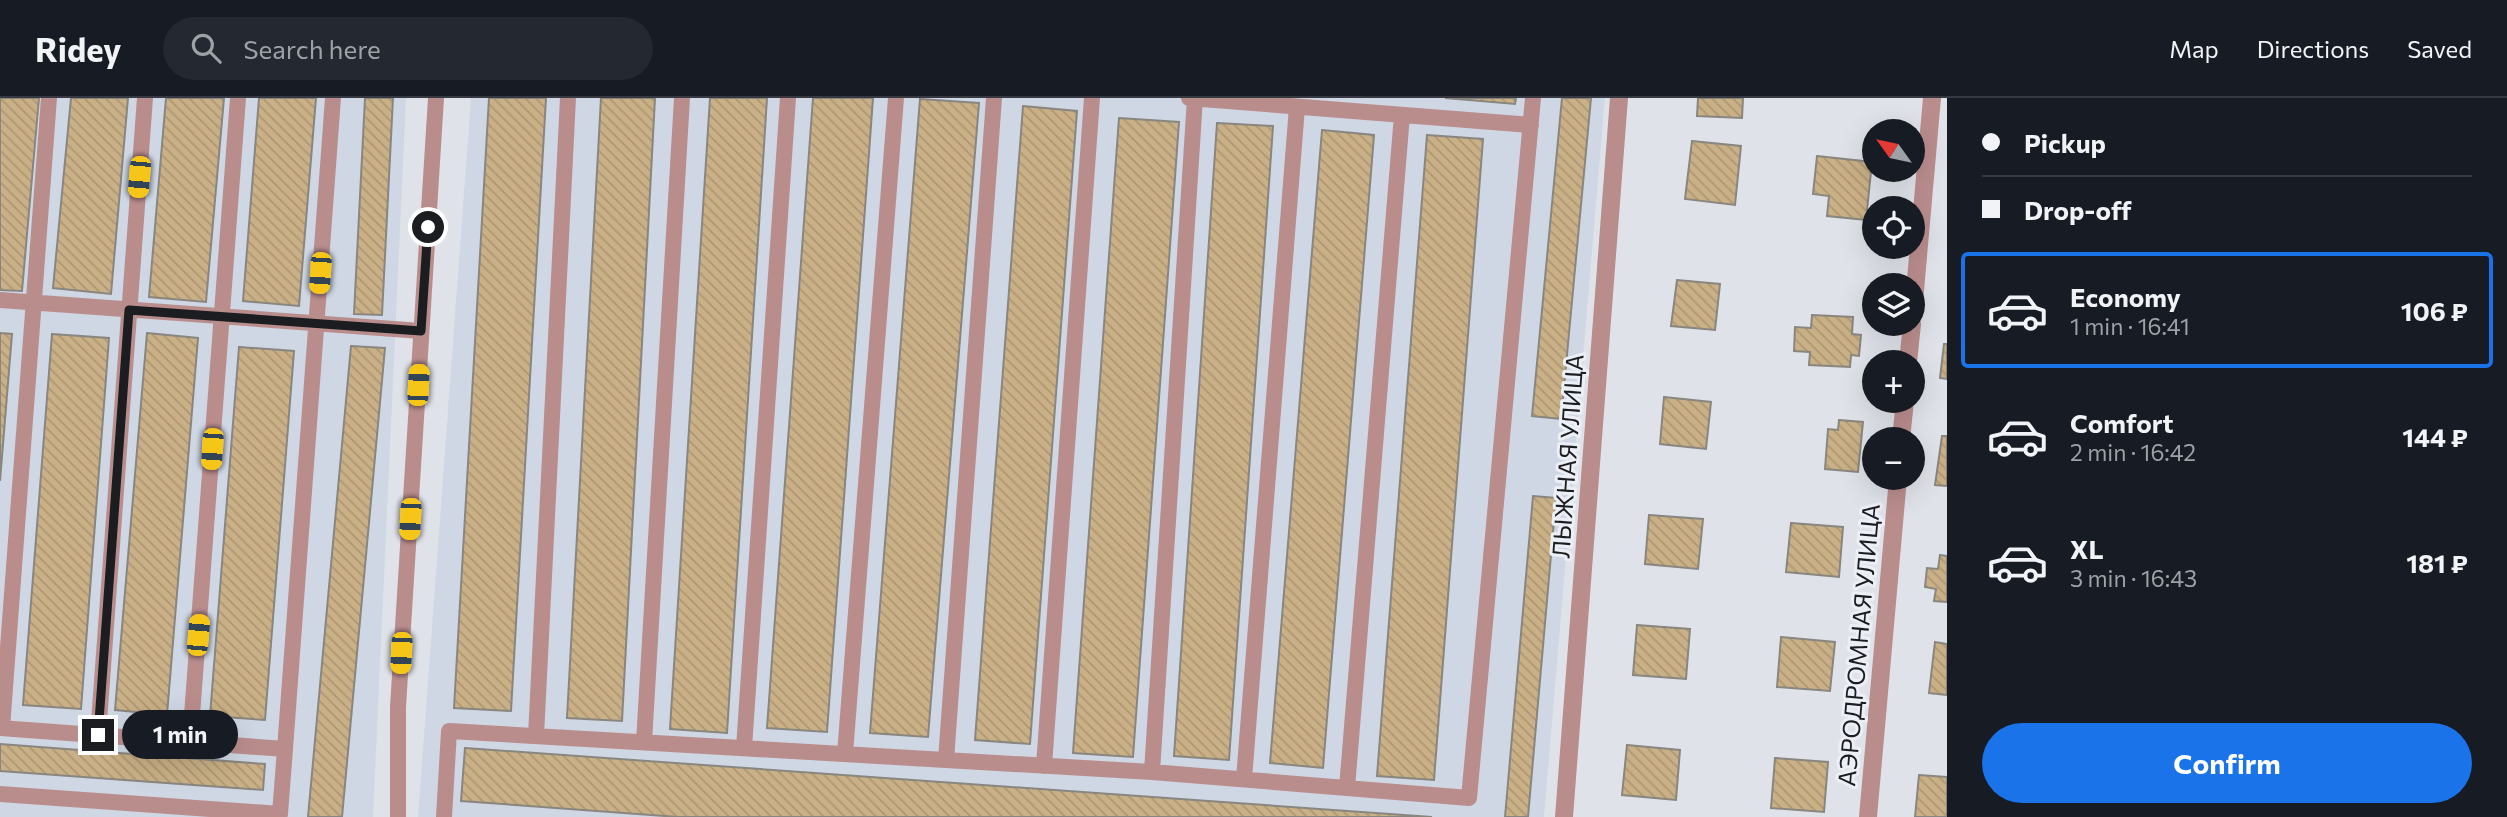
<!DOCTYPE html>
<html lang="en">
<head>
<meta charset="utf-8">
<style>
  body { margin:0; font-family:Commissioner,sans-serif; background:#242831; color:#f1f3f6; height:100vh; display:flex; flex-direction:column; font-size:26px; white-space:nowrap }
  * { box-sizing:border-box; margin:0 }
  p { font-size:23px; color:#9ea1a6 }
  .icon { flex:none; width:38px; height:38px; fill:none; stroke:currentColor; stroke-width:2; stroke-linecap:round; stroke-linejoin:round }
  .map { position:relative; flex:1; overflow:hidden }
  .sheet { display:flex; flex-direction:column; background:#171b24; width:560px }
  .sheet>* { flex:none }
  .banner { display:grid; align-content:center; height:154px; padding:0 35px; background:#171b24 }
  .needle { width:46px; rotate:303deg }
  .fabs { position:absolute; left:1862px; top:21px; display:grid; gap:14px }
  .fabs a { display:grid; place-items:center; width:63px; height:63px; border-radius:50%; background:#171b24; box-shadow:0 7px 28px #0002; font-size:35px }
  .end { position:absolute; width:32px; height:32px; margin:-16px; border:9px solid #1c1d20; background:#fff; box-shadow:0 0 0 4px #fff }
  .from { border-radius:50% }
  .bubble { position:absolute; height:49px; border-radius:24px; background:#171b24; box-shadow:0 7px 28px #0002; font-size:23px; font-weight:700; line-height:49px; text-align:center }
  .car { position:absolute; width:21px; height:42px; margin:-21px -10px; border-radius:9px; box-shadow:0 0 5px 2px #0007; background:linear-gradient(#f5c518 24%,#345 0 40%,#f5c518 0 76%,#345 0 86%,#f5c518 0) }
  .banner b { display:flex; align-items:center; gap:24px; height:66px; font-size:26px }
  .banner b+b { border-top:2px solid #363941 }
  .banner i { width:18px; height:18px; background:#f1f3f6 }
  ul { padding:0; list-style:none }
  li { display:flex; align-items:center; gap:21px; height:116px; margin:0 14px 10px; padding:0 21px; border:4px solid transparent; border-radius:7px }
  li div { flex:1 }
  li b { display:block; font-size:26px }
  li em { font-style:normal; font-weight:700 }
  li.active { border-color:#1a73e8 }
  li>.icon { width:63px; height:63px; stroke-width:1.5 }
  .action { display:flex; gap:14px; margin-top:auto; padding:14px 35px }
  .action a { flex:1; height:80px; border-radius:42px; background:#1a73e8; color:#fff; font-size:28px; font-weight:700; line-height:80px; text-align:center }
  header { display:flex; align-items:center; gap:42px; box-sizing:border-box; height:98px; padding:0 35px; background:#171b24; border-bottom:2px solid #363941 }
  header strong { font-size:33px }
  nav { display:flex; gap:38px; margin-inline-start:auto; font-size:24px }
  .search { width:490px; height:63px; background:#242831; display:flex; align-items:center; gap:18px; box-sizing:border-box; padding:0 24px; border-radius:38px; color:#9ea1a6; font-size:26px }
  main { display:flex; flex:1; min-height:0 }
  .map>svg:first-child { display:block }
  .built { fill:#cfd7e4 }
  .building { fill:url(#building-back-hatch); stroke:#898680; stroke-width:2 }
  .lines { fill:none; stroke-linecap:round; stroke-linejoin:round }
  .lane { stroke:#ba8d8d; stroke-width:16 }
  .street { stroke:#ba8d8d; stroke-width:18 }
  .route { stroke:#1c1d20; stroke-width:9 }
  .labels { text-anchor:middle; dominant-baseline:central; stroke-width:6; stroke-linejoin:round; paint-order:stroke }
  .street-label { font-size:24px; fill:#1c1d20; stroke:#ecf0f6 }
</style>
</head>
<body>
<header>
<strong>Ridey</strong>
<div class="search"><svg class="icon" aria-label="search" viewBox="0 0 24 24"><circle cx="10" cy="10" r="6"/><path d="M15 15l6 6"/></svg>Search here</div>
<nav><a>Map</a><a>Directions</a><a>Saved</a></nav>
</header>
<main>
<div class="map">
<svg width="1947" height="719" viewBox="0 0 1947 719">
  <defs>
    <pattern id="building-back-hatch" width="6" height="6" patternUnits="userSpaceOnUse" patternTransform="scale(1.75)"><rect width="6" height="6" fill="#cab086"/><path d="M-1 5l2 2M0 0l6 6M5-1l2 2" fill="none" stroke="#ad9773"/></pattern>
  </defs>
  <rect width="100%" height="100%" fill="#dfe3e9"/>
  <!-- built -->
  <path class="built" d="M0,0H406L373,719H0Z
    M471,0H1605L1544,719H418Z"/>
  <!-- building -->
  <path class="building" d="M0,0H39L22,193L0,192Z
    M71,0H128L111,196L53,190Z
    M166,0H224L206,204L149,199Z
    M259,0H316L299,208L243,203Z
    M365,0H393L382,217L354,216Z
    M489,0H546L511,613L454,610Z
    M601,0H655L622,623L567,620Z
    M710,0H767L727,635L670,631Z
    M813,0H873L827,634L767,630Z
    M1445,0H1516L1515,6Z
    M1562,0H1591L1561,321L1532,318Z
    M1698,0H1743L1742,20L1697,18Z
    M920,1L979,5L928,639L870,635Z
    M1023,8L1077,13L1030,646L975,642Z
    M1119,20L1179,24L1133,659L1073,655Z
    M1217,25L1273,28L1229,662L1174,658Z
    M1322,32L1374,37L1323,670L1270,665Z
    M1427,37L1483,41L1434,682L1377,678Z
    M1692,43L1741,48L1735,107L1685,101Z
    M1817,58L1872,64L1866,122L1827,118L1829,98L1813,96Z
    M1677,182L1720,186L1715,232L1671,228Z
    M1812,217L1853,219L1852,236L1861,237L1859,258L1851,257L1850,269L1809,267L1810,254L1794,253L1795,229L1811,230Z
    M0,235L12,236L0,383Z
    M147,235L198,240L167,617L115,612Z
    M52,236L109,240L81,611L23,607Z
    M1944,246H1947V281L1940,280Z
    M351,248L385,250L342,719H308Z
    M239,249L294,253L265,622L210,618Z
    M1664,299L1711,304L1706,351L1660,346Z
    M1839,322L1863,324L1858,374L1825,371L1828,331L1838,332Z
    M1942,338H1947V388L1935,387Z
    M1533,398L1556,400L1528,719H1505Z
    M1649,417L1703,421L1698,471L1645,466Z
    M1791,425L1843,429L1839,479L1786,474Z
    M1940,457L1947,458V504L1934,503L1936,491L1925,489L1927,470L1938,471Z
    M1637,527L1690,531L1686,581L1633,577Z
    M1781,539L1835,544L1830,593L1777,589Z
    M1935,544L1947,546V597L1929,595Z
    M0,646L265,666L263,692L0,673Z
    M1627,647L1680,652L1676,702L1622,697Z
    M465,650L1432,719H678L461,703Z
    M1775,660L1828,664L1824,714L1771,710Z
    M1919,677L1947,679V719H1915Z"/>
  <g class="lines">
    <!-- lane -->
    <path class="lane" d="M1189,0L1531,27
      M0,202L421,233
      M0,630L285,651L333,0
      M2,630L49,0
      M98,637L145,0
      M536,638L568,0
      M190,644L238,0
      M644,644L682,0
      M744,650L788,0
      M845,656L896,0
      M946,662L994,0
      M1044,668L1092,0
      M1152,674L1469,700L1533,0
      M1244,681L1297,9
      M1347,690L1402,17
      M0,696L280,716L285,651
      M398,719V609L436,0
      M444,719L449,633L1152,674L1195,0"/>
    <!-- street -->
    <path class="street" d="M1913,215L1932,0
      M1908,264L1912,226
      M1901,341L1905,303
      M1564,719L1619,0
      M1868,719L1898,380"/>
  </g>
  <g class="lines">
    <!-- route -->
    <path class="route" d="M98,637L129,212L421,233L428,129"/>
  </g>
  <g class="labels">
    <!-- street labels -->
    <g class="street-label">
      <text transform="translate(1567 358) rotate(-86)">ЛЫЖНАЯ УЛИЦА</text>
      <text transform="translate(1858 547) rotate(-85)">АЭРОДРОМНАЯ УЛИЦА</text>
    </g>
  </g>
</svg>
<div class="fabs">
<a><svg class="needle" viewBox="-14 -14 28 28"><path d="M0-13l5 13h-10z" fill="#e53935"/><path d="M0 13l5-13h-10z" fill="#9ea1a6"/></svg></a>
<a><svg class="icon" aria-label="locate" viewBox="0 0 24 24"><circle cx="12" cy="12" r="6"/><path d="M12 2v4M12 18v4M2 12h4M18 12h4"/></svg></a>
<a><svg class="icon" aria-label="layers" viewBox="0 0 24 24"><path d="M12 4l9 5-9 5-9-5zM3 14l9 5 9-5"/></svg></a>
<a>+</a>
<a>−</a>
</div>
<i class="end from" style="left:428px;top:129px"></i>
<i class="end" style="left:98px;top:637px"></i>
<div class="bubble" style="left:122px;top:612px;width:116px">1 min</div>
<i class="car" style="left:139px;top:79px;rotate:185deg"></i>
<i class="car" style="left:320px;top:175px;rotate:184deg"></i>
<i class="car" style="left:418px;top:287px;rotate:3deg"></i>
<i class="car" style="left:212px;top:351px;rotate:184deg"></i>
<i class="car" style="left:410px;top:421px;rotate:183deg"></i>
<i class="car" style="left:198px;top:537px;rotate:5deg"></i>
<i class="car" style="left:401px;top:555px;rotate:183deg"></i>
</div>
<section class="sheet">
<div class="banner">
<b><i class="from"></i>Pickup</b>
<b><i></i>Drop-off</b>
</div>
<ul>
<li class="active"><svg class="icon" aria-label="car" viewBox="0 0 24 24"><path d="M5 17H2v-5l4-1 3-4h7l3 4 3 1v5h-3M9 17h6M6 11h13"/><circle cx="7" cy="17" r="2"/><circle cx="17" cy="17" r="2"/></svg><div><b>Economy</b><p>1 min · 16:41</p></div><em>106 ₽</em></li>
<li><svg class="icon" aria-label="car" viewBox="0 0 24 24"><path d="M5 17H2v-5l4-1 3-4h7l3 4 3 1v5h-3M9 17h6M6 11h13"/><circle cx="7" cy="17" r="2"/><circle cx="17" cy="17" r="2"/></svg><div><b>Comfort</b><p>2 min · 16:42</p></div><em>144 ₽</em></li>
<li><svg class="icon" aria-label="car" viewBox="0 0 24 24"><path d="M5 17H2v-5l4-1 3-4h7l3 4 3 1v5h-3M9 17h6M6 11h13"/><circle cx="7" cy="17" r="2"/><circle cx="17" cy="17" r="2"/></svg><div><b>XL</b><p>3 min · 16:43</p></div><em>181 ₽</em></li>
</ul>
<div class="action"><a>Confirm</a></div>
</section>
</main>
</body>
</html>
